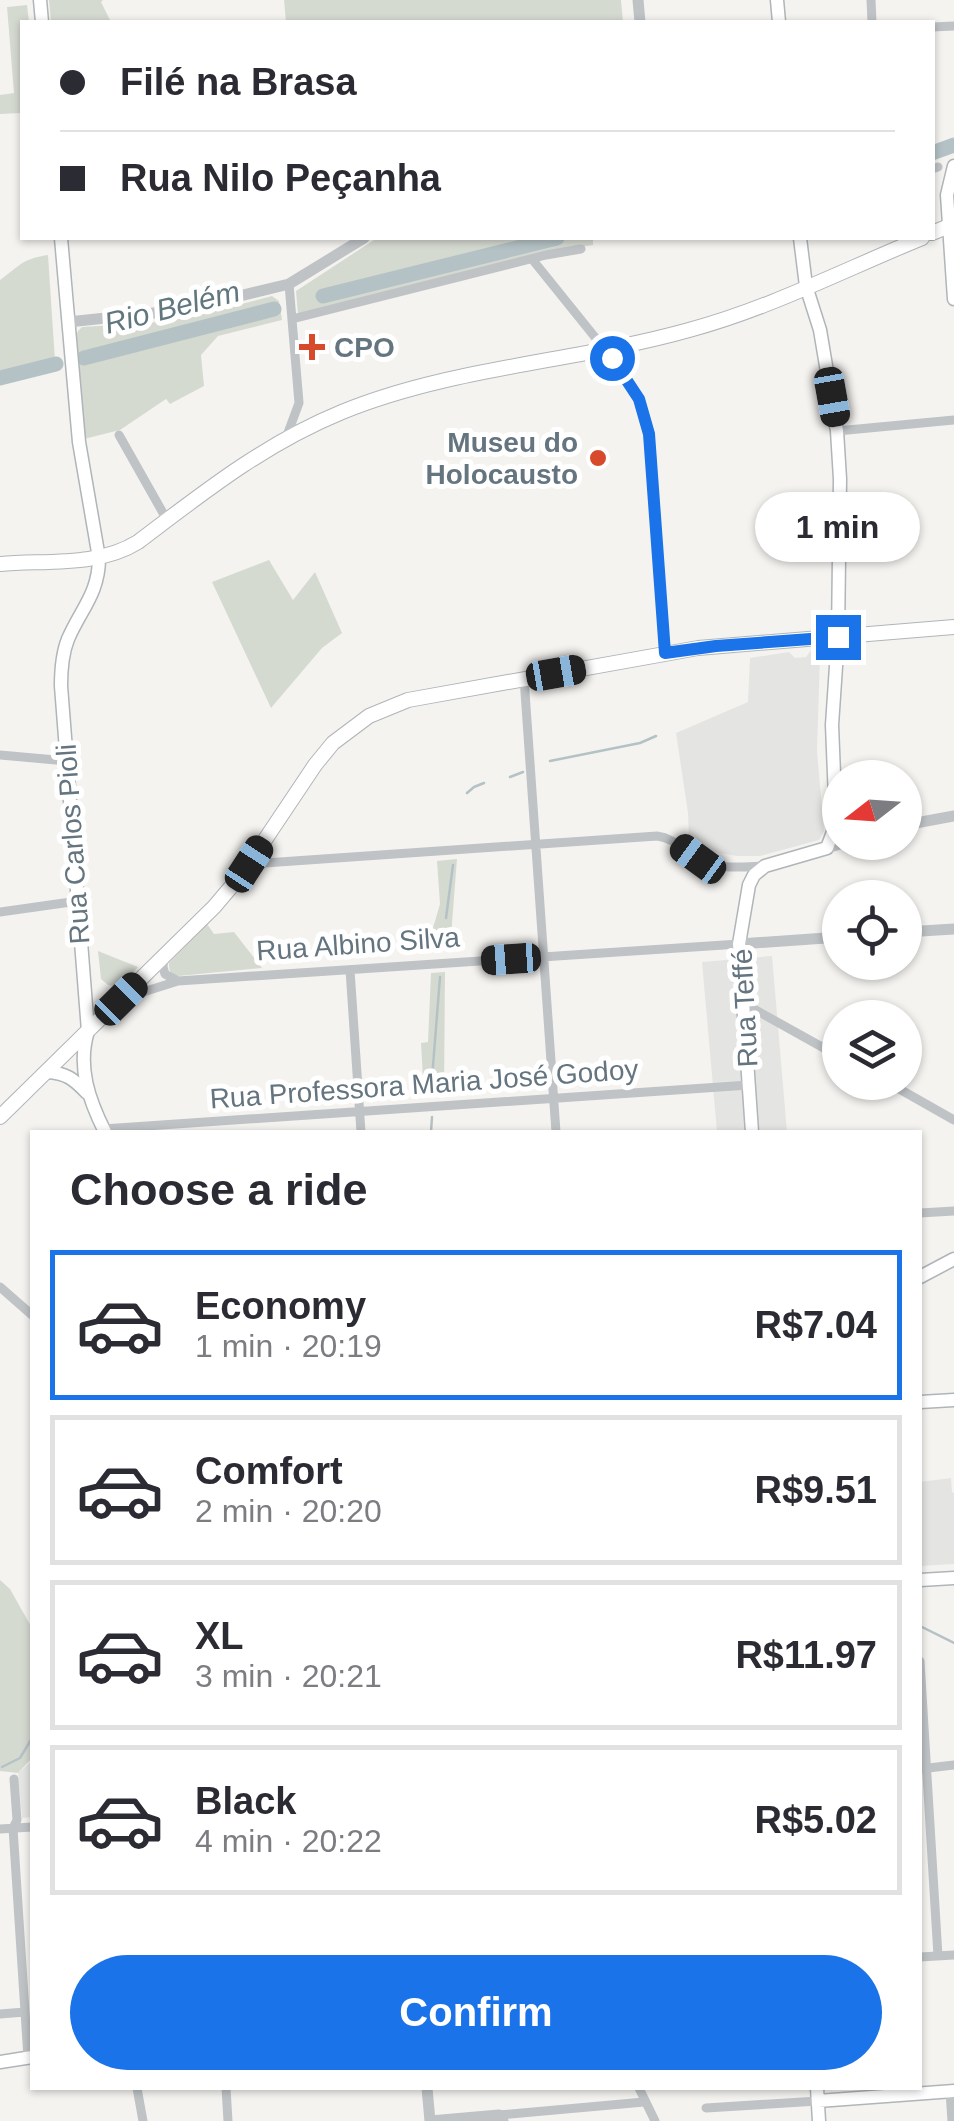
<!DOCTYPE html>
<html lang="en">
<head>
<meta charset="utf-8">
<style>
  body { margin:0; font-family:Helvetica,sans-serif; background:#f2f2f3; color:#2b2b33; height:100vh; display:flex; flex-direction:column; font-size:38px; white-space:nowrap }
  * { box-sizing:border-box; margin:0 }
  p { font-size:32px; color:#7c7c81 }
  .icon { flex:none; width:55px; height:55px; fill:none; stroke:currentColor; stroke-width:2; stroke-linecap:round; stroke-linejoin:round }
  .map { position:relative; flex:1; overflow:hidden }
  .panel { position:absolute; left:30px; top:1130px; width:892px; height:960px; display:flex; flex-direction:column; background:#fff; border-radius:0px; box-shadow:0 2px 8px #0004 }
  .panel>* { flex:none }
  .banner { position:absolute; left:20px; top:20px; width:915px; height:220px; border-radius:0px; box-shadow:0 2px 8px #0004; display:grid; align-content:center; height:220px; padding:0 40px; background:#fff }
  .needle { width:65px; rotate:253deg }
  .tools { position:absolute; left:822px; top:760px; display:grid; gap:20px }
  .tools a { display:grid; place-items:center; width:100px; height:100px; border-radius:50%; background:#fff; box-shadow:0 2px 8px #0004; font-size:50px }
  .end { position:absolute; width:45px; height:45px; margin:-22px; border:12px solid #1a73e8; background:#fff; box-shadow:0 0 0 5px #fff }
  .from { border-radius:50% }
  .bubble { position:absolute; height:70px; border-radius:35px; background:#fff; box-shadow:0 2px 8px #0004; font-size:32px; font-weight:800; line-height:70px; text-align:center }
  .car { position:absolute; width:30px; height:60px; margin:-30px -15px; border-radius:12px; box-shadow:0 0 8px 2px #0007; background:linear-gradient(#222 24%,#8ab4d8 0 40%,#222 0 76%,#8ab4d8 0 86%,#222 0) }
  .banner b { display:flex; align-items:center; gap:35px; height:95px; font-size:38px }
  .banner b+b { border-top:2px solid #e1e1e2 }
  .banner i { width:25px; height:25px; background:#2b2b33 }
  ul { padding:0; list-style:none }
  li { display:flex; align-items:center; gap:30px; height:150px; margin:0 20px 15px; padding:0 20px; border:5px solid #e1e1e2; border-radius:0px }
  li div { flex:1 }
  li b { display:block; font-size:38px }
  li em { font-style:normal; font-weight:800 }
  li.selected { border-color:#1a73e8 }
  li>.icon { width:90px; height:90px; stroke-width:1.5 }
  h2 { padding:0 40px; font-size:45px; line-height:120px }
  .primary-button { display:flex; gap:20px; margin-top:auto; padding:20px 40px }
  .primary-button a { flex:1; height:115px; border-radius:60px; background:#1a73e8; color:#fff; font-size:40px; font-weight:800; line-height:115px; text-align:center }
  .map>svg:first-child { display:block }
  .built { fill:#e4e5e3 }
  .green { fill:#d5dad1 }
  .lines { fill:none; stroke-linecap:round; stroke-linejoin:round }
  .stream { stroke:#b5c2c5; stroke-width:2.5 }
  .river { stroke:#b5c2c5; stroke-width:15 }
  .secondary-casing { stroke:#afb5b8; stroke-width:15 }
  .primary-casing { stroke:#b0b5b8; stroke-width:16 }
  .minor { stroke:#bfc3c6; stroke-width:9 }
  .tertiary { stroke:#bfc3c6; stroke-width:11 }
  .secondary { stroke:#fff; stroke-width:12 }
  .primary { stroke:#fff; stroke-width:14 }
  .route { stroke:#1a73e8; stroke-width:12 }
  .poi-dot { fill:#d74b2c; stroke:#fff; stroke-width:4 }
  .labels { text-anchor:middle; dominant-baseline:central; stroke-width:10; stroke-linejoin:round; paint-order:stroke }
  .poi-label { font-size:28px; font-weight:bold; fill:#64757f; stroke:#fff; text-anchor:start }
  .street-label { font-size:28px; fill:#64757f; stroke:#fff }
  .water-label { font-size:30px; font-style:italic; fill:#60777d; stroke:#fff }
</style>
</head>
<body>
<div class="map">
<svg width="954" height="2121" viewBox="0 0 954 2121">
  <rect width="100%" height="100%" fill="#f4f3f0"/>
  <!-- built -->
  <path class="built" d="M812,649H816L820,655L817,751L824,831L819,840L760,856H737L697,849L689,841L688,813L676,733L748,702L750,658L789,652L795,658L806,657Z
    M772,956L787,1132H717L702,962Z
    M951,1478L952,1492L954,1493V1564L920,1566V1482Z
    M32,1761V1817L22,1818L18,1773Z"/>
  <!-- green -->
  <path class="green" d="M49,0H103L101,2L111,22H51Z
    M284,0H621L623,22H286Z
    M27,5L29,22H22V113L0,114V95L14,93L7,7Z
    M377,238H600L593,239V245L534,254L298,314L296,291Z
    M48,255L55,361L0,375V280C20,266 21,259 48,255Z
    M272,296L279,301L282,320L218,336L201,355L204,386L170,404L166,399L120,430L84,439L76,336L78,331L82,327L148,323L192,317Z
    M269,560L293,600L315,572L342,633L322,648L271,708L212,582Z
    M457,859L450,949L426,952L440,904L437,861Z
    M207,924L214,934L234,932L262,968L178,976C170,974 169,971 169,963Z
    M98,951L138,967L120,987L108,985L101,979Z
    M445,972L444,1094L424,1096L421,1043L428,1042L431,973Z
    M0,1580L10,1589L32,1628V1758L18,1773L0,1771Z"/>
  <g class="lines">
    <!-- stream -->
    <path class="stream" d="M550,761L640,743L656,736
      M510,777L523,772
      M467,793L474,787L484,783
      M446,918L453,865
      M431,1091L440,977
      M431,1132L432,1117
      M922,1627L954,1643
      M2,1767L20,1758L32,1738"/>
    <!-- river -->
    <path class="river" d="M932,153L954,145
      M323,296L557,238
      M84,358L274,309
      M0,378L56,364"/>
    <defs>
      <path id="secondary" d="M40,0L42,22
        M777,0L779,22
        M954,166L947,195L954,299
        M61,238L79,442L99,558C99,593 81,609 68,639C62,654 61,670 61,686L88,1031C77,1067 89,1100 105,1132
        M47,1072C66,1073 74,1079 87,1093
        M752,1132L739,944L749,885L754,875L765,866L827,848L833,832L835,799L832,725L838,637L840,479L837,431L820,330L806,286L800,238
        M920,1277L954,1259
        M920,1402L954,1400
        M920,1580L954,1578
        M0,2062L32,2057
        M817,2088L819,2121
        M818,2101L954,2091"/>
      <path id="primary" d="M932,233L954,224
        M0,564C45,560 98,567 138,542C204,492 264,444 342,412C452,367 575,362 689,330C768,309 846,269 922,238
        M0,1117L214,907L242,874L315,765L333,743L369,716L408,700L698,648L954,627"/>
    </defs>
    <!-- secondary casing -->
    <use href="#secondary" class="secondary-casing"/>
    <!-- primary casing -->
    <use href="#primary" class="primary-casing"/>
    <!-- minor -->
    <path class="minor" d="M871,0L872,22
      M932,27L954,26
      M932,169L938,167
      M532,259L619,367L634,389L643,410L651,447L665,653
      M292,319L546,255L581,249
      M837,431L954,420
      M119,435L167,520
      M286,438L299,403L289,284
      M524,678L556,1132
      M0,755L67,761
      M249,864L657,836C674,838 684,851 699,859C717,870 742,867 762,866
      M0,912L78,901
      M164,957L163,967L165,974L178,981
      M350,970L361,1132
      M124,998L178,981L739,944
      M743,1003L840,1057
      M887,1082L954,1120
      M103,1129L749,1085
      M920,1213L954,1211
      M0,1287L32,1315
      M920,1661L938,1956
      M920,1769L954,1765
      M14,1779L17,1820L13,1828L28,2058
      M0,1829L32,1827
      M920,1957L954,1955
      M0,2014L25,2012
      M137,2088L143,2121
      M226,2088L228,2121
      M639,2088L655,2121
      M950,2092L952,2121
      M706,2108L818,2101
      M499,2115L644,2102"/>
    <!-- tertiary -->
    <path class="tertiary" d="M638,0L640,22
      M68,322L182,310L289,284L364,238
      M905,825L954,816
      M827,848L846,842
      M905,932L954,929
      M739,944L840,937
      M427,2088L430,2121L499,2115L503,2121"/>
    <!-- secondary -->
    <use href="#secondary" class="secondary"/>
    <!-- primary -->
    <use href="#primary" class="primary"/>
  </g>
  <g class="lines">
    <!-- route -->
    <path class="route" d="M612,358L639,399L649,434L665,653L716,646L838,637"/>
  </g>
  <!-- markers -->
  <g class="poi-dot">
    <path d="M307 332h10v10h10v10h-10v10h-10v-10h-10v-10h10z"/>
    <circle cx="598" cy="458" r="10"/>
  </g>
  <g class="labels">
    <!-- poi labels -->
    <g class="poi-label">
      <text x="334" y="347">CPO</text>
      <text x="578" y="442" text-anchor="end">Museu do<tspan x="578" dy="32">Holocausto</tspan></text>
    </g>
    <!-- street labels -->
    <g class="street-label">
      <text transform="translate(73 844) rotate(-94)">Rua Carlos Pioli</text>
      <text transform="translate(358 944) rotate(-4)">Rua Albino Silva</text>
      <text transform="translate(745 1008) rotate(-93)">Rua Teffé</text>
      <text transform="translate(424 1084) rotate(-4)">Rua Professora Maria José Godoy</text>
    </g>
    <!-- water labels -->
    <g class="water-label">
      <text transform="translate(172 307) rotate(-14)">Rio Belém</text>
    </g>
  </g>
</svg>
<div class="tools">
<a><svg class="needle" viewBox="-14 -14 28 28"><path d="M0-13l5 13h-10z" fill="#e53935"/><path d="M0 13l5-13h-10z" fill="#7c7c81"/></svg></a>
<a><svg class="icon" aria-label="locate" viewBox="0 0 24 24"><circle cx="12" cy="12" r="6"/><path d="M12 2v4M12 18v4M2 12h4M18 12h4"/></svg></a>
<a><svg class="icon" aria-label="layers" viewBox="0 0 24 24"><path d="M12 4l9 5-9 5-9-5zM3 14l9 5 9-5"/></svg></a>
</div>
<i class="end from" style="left:612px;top:358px"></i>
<i class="end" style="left:838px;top:637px"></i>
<div class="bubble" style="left:755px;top:492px;width:165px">1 min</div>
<i class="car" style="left:832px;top:397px;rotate:170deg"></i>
<i class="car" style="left:556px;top:673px;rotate:80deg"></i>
<i class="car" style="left:698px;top:859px;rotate:306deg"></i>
<i class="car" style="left:249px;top:864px;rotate:33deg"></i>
<i class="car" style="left:511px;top:959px;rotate:266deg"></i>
<i class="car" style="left:121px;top:999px;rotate:45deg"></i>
<div class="banner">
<b><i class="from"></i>Filé na Brasa</b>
<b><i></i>Rua Nilo Peçanha</b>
</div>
<section class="panel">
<h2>Choose a ride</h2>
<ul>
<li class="selected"><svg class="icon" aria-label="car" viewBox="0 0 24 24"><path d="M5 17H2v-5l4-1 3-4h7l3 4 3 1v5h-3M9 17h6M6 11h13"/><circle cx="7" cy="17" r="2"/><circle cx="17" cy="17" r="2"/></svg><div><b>Economy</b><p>1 min · 20:19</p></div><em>R$7.04</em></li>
<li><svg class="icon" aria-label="car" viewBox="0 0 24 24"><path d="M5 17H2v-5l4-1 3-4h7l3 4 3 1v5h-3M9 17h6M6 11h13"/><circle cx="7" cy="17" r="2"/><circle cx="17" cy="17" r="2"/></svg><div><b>Comfort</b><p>2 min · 20:20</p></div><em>R$9.51</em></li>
<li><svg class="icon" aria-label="car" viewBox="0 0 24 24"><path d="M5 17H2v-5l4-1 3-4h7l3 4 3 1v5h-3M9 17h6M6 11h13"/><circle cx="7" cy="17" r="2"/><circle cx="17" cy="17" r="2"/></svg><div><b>XL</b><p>3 min · 20:21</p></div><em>R$11.97</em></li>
<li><svg class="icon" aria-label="car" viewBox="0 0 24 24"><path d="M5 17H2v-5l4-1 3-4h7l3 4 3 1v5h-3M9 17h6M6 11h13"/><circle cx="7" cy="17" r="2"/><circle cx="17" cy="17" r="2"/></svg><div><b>Black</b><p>4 min · 20:22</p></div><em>R$5.02</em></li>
</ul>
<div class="primary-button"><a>Confirm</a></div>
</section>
</div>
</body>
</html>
